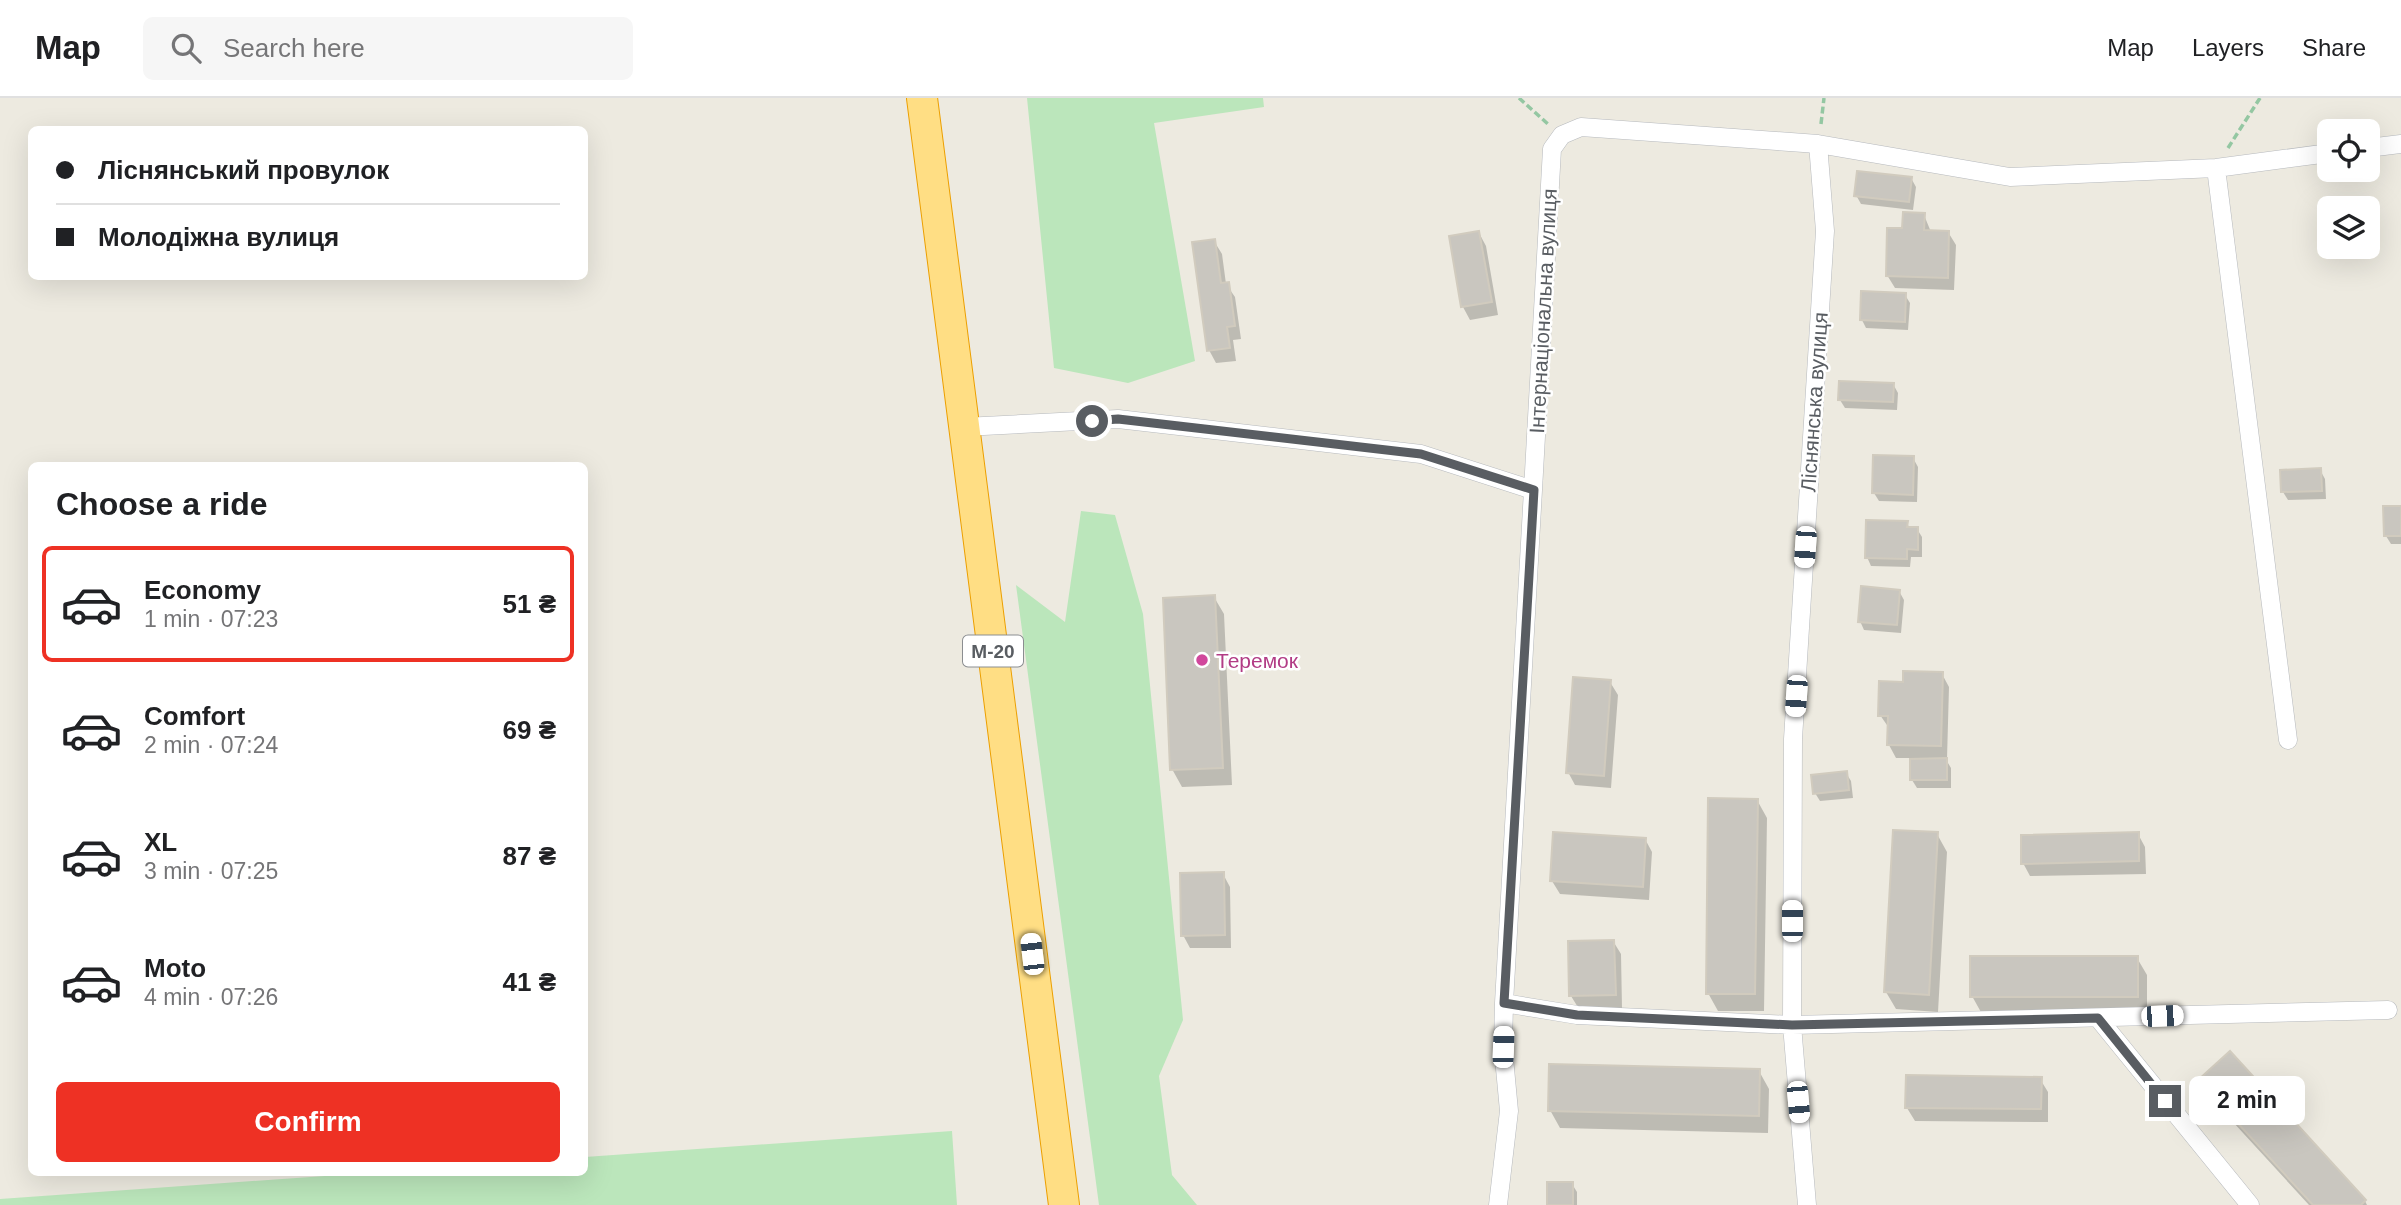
<!DOCTYPE html>
<html lang="en">
<head>
<meta charset="utf-8">
<style>
  body { margin:0; font-family:Arial,sans-serif; background:#f6f6f6; color:#202124; height:100vh; display:flex; flex-direction:column; font-size:26px; white-space:nowrap }
  * { box-sizing:border-box; margin:0 }
  p { font-size:23px; color:#757577 }
  .icon { flex:none; width:38px; height:38px; fill:none; stroke:currentColor; stroke-width:2; stroke-linecap:round; stroke-linejoin:round }
  .map { position:relative; flex:1; overflow:hidden }
  .side { position:absolute; left:28px; top:364px; width:560px; height:714px; display:flex; flex-direction:column; background:#fff; border-radius:10px; box-shadow:0 7px 28px #0002 }
  .side>* { flex:none }
  .banner { position:absolute; left:28px; top:28px; width:560px; height:154px; border-radius:10px; box-shadow:0 7px 28px #0002; display:grid; align-content:center; height:154px; padding:0 28px; background:#fff }
  .tools { position:absolute; left:2317px; top:21px; display:grid; gap:14px }
  .tools a { display:grid; place-items:center; width:63px; height:63px; border-radius:10px; background:#fff; box-shadow:0 7px 28px #0002; font-size:35px }
  .end { position:absolute; width:32px; height:32px; margin:-16px; border:9px solid #595d62; background:#fff; box-shadow:0 0 0 4px #fff }
  .from { border-radius:50% }
  .bubble { position:absolute; height:49px; border-radius:10px; background:#fff; box-shadow:0 7px 28px #0002; font-size:23px; font-weight:600; line-height:49px; text-align:center }
  .car { position:absolute; width:21px; height:42px; margin:-21px -10px; border-radius:9px; box-shadow:0 0 5px 2px #0007; background:linear-gradient(#fff 24%,#345 0 40%,#fff 0 76%,#345 0 86%,#fff 0) }
  .banner b { display:flex; align-items:center; gap:24px; height:66px; font-size:26px }
  .banner b+b { border-top:2px solid #e0e0e0 }
  .banner i { width:18px; height:18px; background:#202124 }
  ul { padding:0; list-style:none }
  li { display:flex; align-items:center; gap:21px; height:116px; margin:0 14px 10px; padding:0 14px; border:4px solid transparent; border-radius:10px }
  li div { flex:1 }
  li b { display:block; font-size:26px }
  li em { font-style:normal; font-weight:600 }
  li.selected { border-color:#ee3124 }
  li>.icon { width:63px; height:63px; stroke-width:1.5 }
  h2 { padding:0 28px; font-size:32px; line-height:84px }
  .button { display:flex; gap:14px; margin-top:auto; padding:14px 28px }
  .button a { flex:1; height:80px; border-radius:10px; background:#ee3124; color:#fff; font-size:28px; font-weight:600; line-height:80px; text-align:center }
  header { display:flex; align-items:center; gap:42px; box-sizing:border-box; height:98px; padding:0 35px; background:#fff; border-bottom:2px solid #e0e0e0 }
  header strong { font-size:33px }
  nav { display:flex; gap:38px; margin-inline-start:auto; font-size:24px }
  .search { width:490px; height:63px; background:#f6f6f6; display:flex; align-items:center; gap:18px; box-sizing:border-box; padding:0 24px; border-radius:10px; color:#757577; font-size:26px }
  .map>svg:first-child { display:block }
  .green { fill:#bbe6bb }
  .shadow { fill:#0003 }
  .building { fill:#c9c6bf; stroke:#d1cbbe; stroke-width:2 }
  .lines { fill:none; stroke-linecap:round; stroke-linejoin:round }
  .street-casing { stroke:#b6b9bd; stroke-width:19 }
  .highway-casing { stroke:#ec9f00; stroke-width:32 }
  .path { stroke:#94c7a2; stroke-width:3.5; stroke-dasharray:7 3.5; stroke-linecap:butt }
  .street { stroke:#fff; stroke-width:18 }
  .highway { stroke:#ffde84; stroke-width:30 }
  .route { stroke:#595d62; stroke-width:9 }
  .hotel-dot { fill:#d1479c; stroke:#fff; stroke-width:2.5 }
  .labels { text-anchor:middle; dominant-baseline:central; stroke-width:5; stroke-linejoin:round; paint-order:stroke }
  .shield { fill:#fff; stroke:#8b8e91; stroke-width:2 }
  .shield-label { font-size:19px; font-weight:bold; fill:#595d62 }
  .street-label { font-size:21px; fill:#595d62; stroke:#fff }
  .hotel-label { font-size:21px; fill:#b23c85; stroke:#fff; text-anchor:start }
</style>
</head>
<body>
<header>
<strong>Map</strong>
<div class="search"><svg class="icon" aria-label="search" viewBox="0 0 24 24"><circle cx="10" cy="10" r="6"/><path d="M15 15l6 6"/></svg>Search here</div>
<nav><a>Map</a><a>Layers</a><a>Share</a></nav>
</header>
<div class="map">
<svg width="2401" height="1107" viewBox="0 0 2401 1107">
  <rect width="100%" height="100%" fill="#edeae0"/>
  <!-- green -->
  <path class="green" d="M1027,0H1263L1264,9L1154,25L1195,263L1128,285L1054,270Z
    M1081,413L1115,417L1143,516L1183,922L1159,978L1172,1077L1197,1107H1099L1016,487L1065,524Z
    M952,1033L957,1107H0V1101L367,1075L584,1074L585,1059Z"/>
  <!-- shadow -->
  <path class="shadow" d="M1911,80L1916,89L1913,112L1861,106L1856,97Z
    M1924,117L1931,134H1948L1956,147L1954,192L1895,190L1887,177L1904,132Z
    M1479,135L1486,148L1498,217L1470,222L1463,209Z
    M1214,143L1222,156L1226,186L1235,199L1241,241L1233,242L1236,263L1216,265L1209,252Z
    M1905,197L1910,205L1908,232L1866,230L1862,222Z
    M1893,286L1898,295L1897,312L1845,310L1840,302Z
    M1913,360L1918,369L1917,404L1879,403L1874,395Z
    M2320,372L2325,381L2326,401L2288,402L2283,394Z
    M2401,409V446H2391L2386,438Z
    M1907,425L1910,431H1917L1922,439V459H1911L1910,469L1871,468L1867,459Z
    M1899,493L1904,502L1901,535L1864,532L1860,523Z
    M1214,499L1224,516L1232,687L1182,689L1172,671Z
    M1942,576L1949,589L1947,661L1945,660L1951,670V690H1917L1912,682V660H1896L1889,647V630L1880,617L1905,586Z
    M1610,584L1618,597L1611,690L1575,687L1568,674Z
    M1846,675L1851,683L1853,700L1820,703L1815,695Z
    M1757,702L1767,720L1764,913H1718L1708,895Z
    M1937,736L1947,754L1938,914L1896,911L1886,894Z
    M2138,736L2145,749L2146,776L2030,778L2023,765Z
    M1645,741L1652,754L1649,802L1560,796L1552,783Z
    M1223,776L1230,789L1231,850H1190L1183,837Z
    M1613,843L1621,856L1622,910L1579,911L1571,898Z
    M2137,860L2147,877V916H1982L1972,898Z
    M1759,973L1769,991L1768,1035L1560,1030L1550,1012Z
    M2040,981L2048,994V1024L1915,1023L1907,1010Z
    M2200,982L2365,1103L2367,1107H2309L2210,999Z
    M1572,1086L1577,1094V1107H1548Z"/>
  <!-- building -->
  <path class="building" d="M1857,73L1912,79L1909,104L1854,98Z
    M1903,114L1925,115L1924,132L1949,133L1948,180L1886,178L1887,130H1902Z
    M1479,133L1492,204L1461,209L1449,138Z
    M1215,141L1221,185L1229,184L1235,228L1227,229L1230,250L1207,253L1192,144Z
    M1861,193L1906,195L1905,224L1860,222Z
    M1839,283L1894,285L1893,304L1838,302Z
    M1873,357L1914,358L1913,397L1872,395Z
    M2321,370L2322,393L2281,394L2280,372Z
    M2383,408H2401V438H2384Z
    M1866,422L1908,423L1907,429H1918V452L1907,451V461L1865,460Z
    M1861,488L1900,492L1897,527L1858,524Z
    M1215,497L1223,670L1170,672L1163,500Z
    M1903,573L1943,574L1941,648L1887,647L1888,618H1878L1879,583L1903,584Z
    M1573,579L1611,582L1604,678L1566,675Z
    M1947,660V682H1910V661Z
    M1847,673L1849,692L1813,696L1811,677Z
    M1708,700L1758,701L1755,896H1706Z
    M1893,732L1938,734L1929,897L1884,894Z
    M1553,734L1646,740L1643,789L1550,783Z
    M2139,734V763L2021,766V737Z
    M1224,774L1225,837L1181,838L1180,775Z
    M1614,842L1616,897L1569,898L1568,843Z
    M1970,858H2138V899H1970Z
    M2230,953L2366,1102L2361,1107H2313L2198,982Z
    M1549,966L1760,971L1759,1018L1548,1013Z
    M1906,977L2042,979L2041,1011L1905,1010Z
    M1547,1084H1573V1107H1547Z"/>
  <g class="lines">
    <defs>
      <path id="street" d="M2368,50L2401,46
        M2216,70L2288,642
        M964,329L1118,321L1421,356L1533,392L1504,905L1503,949L1509,1013L1498,1107
        M1533,392L1552,51L1562,37L1581,29L1818,46L2010,79L2216,70L2329,55
        M1504,905L1577,917L1792,927L2388,912
        M2098,920L2250,1107
        M1807,1107L1792,927L1793,641L1825,133L1818,46"/>
      <path id="highway" d="M922,0L1064,1107"/>
    </defs>
    <!-- street casing -->
    <use href="#street" class="street-casing"/>
    <!-- highway casing -->
    <use href="#highway" class="highway-casing"/>
    <!-- path -->
    <path class="path" d="M1519,0L1549,27
      M1821,26L1824,0
      M2228,50L2260,0"/>
    <!-- street -->
    <use href="#street" class="street"/>
    <!-- highway -->
    <use href="#highway" class="highway"/>
  </g>
  <g class="lines">
    <!-- route -->
    <path class="route" d="M1092,323L1118,321L1421,356L1534,392L1504,905L1577,917L1792,927L2098,920L2165,1003"/>
  </g>
  <!-- markers -->
  <circle class="hotel-dot" cx="1202" cy="562" r="7"/>
  <g class="labels">
    <!-- shield labels -->
    <rect class="shield" x="963" y="537.5" width="60" height="31" rx="5"/>
    <g class="shield-label">
      <text x="993" y="553">М-20</text>
    </g>
    <!-- street labels -->
    <g class="street-label">
      <text transform="translate(1543 213) rotate(-87)">Інтернаціональна вулиця</text>
      <text transform="translate(1814 304) rotate(-86)">Ліснянська вулиця</text>
    </g>
    <!-- hotel labels -->
    <g class="hotel-label">
      <text x="1216" y="562">Теремок</text>
    </g>
  </g>
</svg>
<div class="tools">
<a><svg class="icon" aria-label="locate" viewBox="0 0 24 24"><circle cx="12" cy="12" r="6"/><path d="M12 2v4M12 18v4M2 12h4M18 12h4"/></svg></a>
<a><svg class="icon" aria-label="layers" viewBox="0 0 24 24"><path d="M12 4l9 5-9 5-9-5zM3 14l9 5 9-5"/></svg></a>
</div>
<i class="end from" style="left:1092px;top:323px"></i>
<i class="end" style="left:2165px;top:1003px"></i>
<div class="bubble" style="left:2189px;top:978px;width:116px">2 min</div>
<i class="car" style="left:1805px;top:449px;rotate:184deg"></i>
<i class="car" style="left:1796px;top:598px;rotate:184deg"></i>
<i class="car" style="left:1792px;top:823px;rotate:0deg"></i>
<i class="car" style="left:1032px;top:856px;rotate:353deg"></i>
<i class="car" style="left:2162px;top:918px;rotate:88deg"></i>
<i class="car" style="left:1503px;top:949px;rotate:2deg"></i>
<i class="car" style="left:1798px;top:1004px;rotate:175deg"></i>
<div class="banner">
<b><i class="from"></i>Ліснянський провулок</b>
<b><i></i>Молодіжна вулиця</b>
</div>
<section class="side">
<h2>Choose a ride</h2>
<ul>
<li class="selected"><svg class="icon" aria-label="car" viewBox="0 0 24 24"><path d="M5 17H2v-5l4-1 3-4h7l3 4 3 1v5h-3M9 17h6M6 11h13"/><circle cx="7" cy="17" r="2"/><circle cx="17" cy="17" r="2"/></svg><div><b>Economy</b><p>1 min · 07:23</p></div><em>51 ₴</em></li>
<li><svg class="icon" aria-label="car" viewBox="0 0 24 24"><path d="M5 17H2v-5l4-1 3-4h7l3 4 3 1v5h-3M9 17h6M6 11h13"/><circle cx="7" cy="17" r="2"/><circle cx="17" cy="17" r="2"/></svg><div><b>Comfort</b><p>2 min · 07:24</p></div><em>69 ₴</em></li>
<li><svg class="icon" aria-label="car" viewBox="0 0 24 24"><path d="M5 17H2v-5l4-1 3-4h7l3 4 3 1v5h-3M9 17h6M6 11h13"/><circle cx="7" cy="17" r="2"/><circle cx="17" cy="17" r="2"/></svg><div><b>XL</b><p>3 min · 07:25</p></div><em>87 ₴</em></li>
<li><svg class="icon" aria-label="car" viewBox="0 0 24 24"><path d="M5 17H2v-5l4-1 3-4h7l3 4 3 1v5h-3M9 17h6M6 11h13"/><circle cx="7" cy="17" r="2"/><circle cx="17" cy="17" r="2"/></svg><div><b>Moto</b><p>4 min · 07:26</p></div><em>41 ₴</em></li>
</ul>
<div class="button"><a>Confirm</a></div>
</section>
</div>
</body>
</html>
